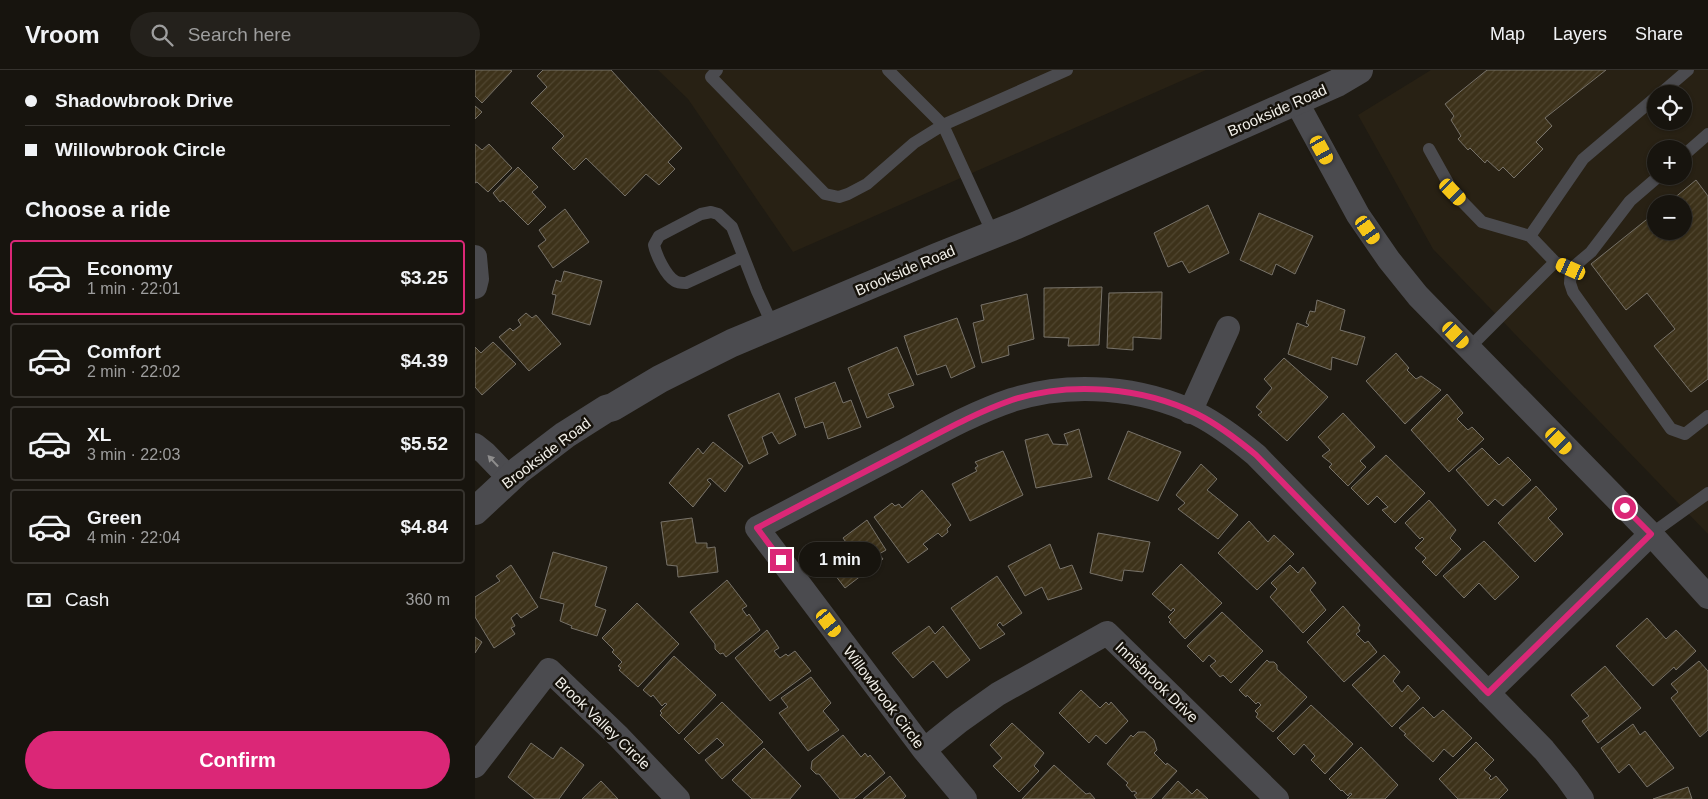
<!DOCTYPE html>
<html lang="en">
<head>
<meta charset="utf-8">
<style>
  body { margin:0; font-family:Helvetica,sans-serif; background:#24211c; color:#f1f3f6; height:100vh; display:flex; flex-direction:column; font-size:19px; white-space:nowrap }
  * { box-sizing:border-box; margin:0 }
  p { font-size:16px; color:#9e9e9e }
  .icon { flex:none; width:28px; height:28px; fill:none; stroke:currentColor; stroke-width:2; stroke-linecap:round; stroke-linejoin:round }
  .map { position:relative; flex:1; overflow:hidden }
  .sheet { display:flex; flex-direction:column; background:#17140e; width:475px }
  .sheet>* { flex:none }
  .guide { display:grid; align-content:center; height:110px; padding:0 25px; background:#17140e }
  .fabs { position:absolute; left:1172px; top:15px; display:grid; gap:10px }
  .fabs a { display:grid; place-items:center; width:45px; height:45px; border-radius:50%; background:#17140e; box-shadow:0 1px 4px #0004,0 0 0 1px #36332e; font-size:25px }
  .end { position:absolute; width:22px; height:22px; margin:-11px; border:6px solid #db2777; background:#fff; box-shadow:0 0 0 2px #fff }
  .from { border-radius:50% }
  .bubble { position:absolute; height:35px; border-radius:18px; background:#17140e; box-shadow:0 1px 4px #0004,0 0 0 1px #36332e; font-size:16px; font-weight:700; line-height:35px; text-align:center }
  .car { position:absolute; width:15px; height:30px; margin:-15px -8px; border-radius:6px; box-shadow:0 0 4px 1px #0007; background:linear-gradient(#f5c518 24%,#345 0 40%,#f5c518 0 76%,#345 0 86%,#f5c518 0) }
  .guide b { display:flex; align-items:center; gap:18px; height:48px; font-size:19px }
  .guide b+b { border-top:1px solid #36332e }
  .guide i { width:12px; height:12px; background:#f1f3f6 }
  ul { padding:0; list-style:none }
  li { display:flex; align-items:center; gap:15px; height:75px; margin:0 10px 8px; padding:0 15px; border:2px solid #36332e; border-radius:5px }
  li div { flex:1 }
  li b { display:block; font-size:19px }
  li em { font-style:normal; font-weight:700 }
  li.selected { border-color:#db2777 }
  li>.icon { width:45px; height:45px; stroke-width:1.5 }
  h2 { padding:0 25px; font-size:22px; line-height:60px }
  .pay { display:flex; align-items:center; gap:12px; height:55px; padding:0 25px; font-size:19px }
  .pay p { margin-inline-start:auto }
  .action { display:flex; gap:10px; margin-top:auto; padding:10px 25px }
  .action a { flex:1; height:58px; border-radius:30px; background:#db2777; color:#fff; font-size:20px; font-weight:700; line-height:58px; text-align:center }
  header { display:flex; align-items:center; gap:30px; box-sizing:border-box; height:70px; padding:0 25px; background:#17140e; border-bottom:1px solid #36332e }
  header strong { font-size:24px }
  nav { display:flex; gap:28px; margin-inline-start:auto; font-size:18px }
  .search { width:350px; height:45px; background:#24211c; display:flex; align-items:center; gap:12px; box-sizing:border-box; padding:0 18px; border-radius:28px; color:#9e9e9e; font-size:19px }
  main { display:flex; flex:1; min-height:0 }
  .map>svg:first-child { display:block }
  .built { fill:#282114; fill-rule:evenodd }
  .building { fill:url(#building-hatch); stroke:#777269 }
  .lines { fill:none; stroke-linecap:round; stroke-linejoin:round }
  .service { stroke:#4b4b4f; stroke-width:12 }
  .minor { stroke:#4b4b4f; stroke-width:24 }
  .tertiary { stroke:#4b4b4f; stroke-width:28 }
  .oneway { fill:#8e8d8d }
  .route { stroke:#db2777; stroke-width:6 }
  .labels { text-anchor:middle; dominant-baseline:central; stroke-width:5; stroke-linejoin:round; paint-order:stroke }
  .street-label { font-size:15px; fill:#f2f0ea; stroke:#16120b }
</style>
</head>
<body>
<header>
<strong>Vroom</strong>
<div class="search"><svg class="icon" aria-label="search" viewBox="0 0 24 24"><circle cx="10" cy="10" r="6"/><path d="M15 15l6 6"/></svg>Search here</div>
<nav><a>Map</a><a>Layers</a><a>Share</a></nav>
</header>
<main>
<section class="sheet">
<div class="guide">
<b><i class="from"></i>Shadowbrook Drive</b>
<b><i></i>Willowbrook Circle</b>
</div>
<h2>Choose a ride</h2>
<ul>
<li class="selected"><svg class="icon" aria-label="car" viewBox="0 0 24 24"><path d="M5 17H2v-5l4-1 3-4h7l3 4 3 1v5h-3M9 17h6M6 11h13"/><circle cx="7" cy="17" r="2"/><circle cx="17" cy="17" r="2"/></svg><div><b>Economy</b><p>1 min · 22:01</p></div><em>$3.25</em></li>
<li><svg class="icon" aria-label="car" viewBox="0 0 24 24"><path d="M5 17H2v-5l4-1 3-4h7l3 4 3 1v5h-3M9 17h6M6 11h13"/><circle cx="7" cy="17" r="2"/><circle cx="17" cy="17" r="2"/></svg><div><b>Comfort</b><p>2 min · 22:02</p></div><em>$4.39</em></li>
<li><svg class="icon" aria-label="car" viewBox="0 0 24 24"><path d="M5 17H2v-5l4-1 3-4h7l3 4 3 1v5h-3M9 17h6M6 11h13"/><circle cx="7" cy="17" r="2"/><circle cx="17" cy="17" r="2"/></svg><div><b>XL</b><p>3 min · 22:03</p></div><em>$5.52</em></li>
<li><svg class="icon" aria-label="car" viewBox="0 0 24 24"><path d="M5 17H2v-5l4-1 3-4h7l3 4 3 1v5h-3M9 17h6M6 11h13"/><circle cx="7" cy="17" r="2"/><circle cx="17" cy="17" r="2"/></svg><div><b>Green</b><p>4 min · 22:04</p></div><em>$4.84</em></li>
</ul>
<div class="pay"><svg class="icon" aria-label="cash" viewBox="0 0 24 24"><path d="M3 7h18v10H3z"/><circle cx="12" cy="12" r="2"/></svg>Cash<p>360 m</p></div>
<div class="action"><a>Confirm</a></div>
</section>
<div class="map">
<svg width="1233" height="729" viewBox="0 0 1233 729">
  <defs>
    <pattern id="building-hatch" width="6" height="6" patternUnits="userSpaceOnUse" patternTransform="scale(1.25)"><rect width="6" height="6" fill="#3d321a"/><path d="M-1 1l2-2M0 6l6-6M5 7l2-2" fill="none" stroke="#504630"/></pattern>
  </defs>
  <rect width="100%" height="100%" fill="#1f1b13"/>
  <!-- built -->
  <path class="built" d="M183,0H731L318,182L213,29Z
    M956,0H1233V464L958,179L883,45ZM1181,24H1209V51H1181ZM1181,79H1209V106H1181ZM1181,134H1209V161H1181Z"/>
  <!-- building -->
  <path class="building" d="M0,0H35L37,1L7,33L0,26Z
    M68,0H136L207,78L193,92L200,99L184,115L171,104L150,126L111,88L99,100L77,78L89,66L56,33L72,17L62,6Z
    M1012,0H1131L1070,48L1077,56L1061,72L1068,79L1039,108L1028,97L1024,101L1012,90L1010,93L995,78L993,80L983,69L986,66L976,50L979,46L970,34Z
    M0,36L7,42L0,49Z
    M0,74L7,80L14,74L37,98L13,122L2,112L0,113Z
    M43,97L63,117L57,122L71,137L53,155L28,130L25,132L18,123Z
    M1221,110L1233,126V309L1216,322L1179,276L1200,259L1172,223L1151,240L1116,194L1181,142V161H1209V134H1192Z
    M733,135L754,183L714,203L707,191L693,197L679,163Z
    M90,139L114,172L78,198L63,176L71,170L64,160Z
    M784,143L838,166L820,204L801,194L797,205L765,190Z
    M89,201L127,211L115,255L77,244L81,225L77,224L81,210L86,212Z
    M627,217L624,275L593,276L594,268L569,267V218Z
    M687,222L686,269L658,267V280L632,278L634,223Z
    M552,224L559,269L533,276L534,285L507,293L498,253L509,250L506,235Z
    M842,230L870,240L865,260L890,267L882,295L857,287L856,300L813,284L822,253L832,257L834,255L831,253L835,241L840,242Z
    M51,243L57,248L61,245L86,274L54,301L24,267L35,258L38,261L46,255L43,250Z
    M482,248L500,297L476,308L471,295L442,305L429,266Z
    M18,272L41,294L7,325L0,317V277L6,283Z
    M422,277L439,315L413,324L419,337L392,348L373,298Z
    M921,283L934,298L932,300L941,309L946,306L966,320L930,354L891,311Z
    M809,288L853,327L812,371L783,345L787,342L781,337L797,318L789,309Z
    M360,312L368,333L376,330L386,357L353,369L348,352L330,358L320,328Z
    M304,323L321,365L304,374L297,362L287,367L293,384L274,394L253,345Z
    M972,324L988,343L982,349L993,360L997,357L1009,369L974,402L936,360Z
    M868,343L900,377L885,391L891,397L873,416L854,397L857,394L847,386L855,380L843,367Z
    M604,359L617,407L561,418L550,370L573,364L578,374L593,375L589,364Z
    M653,361L706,382L683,431L633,409Z
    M238,372L268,396L250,422L235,408L232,410L236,414L218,437L194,413L223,378L228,384Z
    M1007,378L1024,395L1033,387L1056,410L1028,436L1020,429L1013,436L981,400Z
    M528,381L548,425L495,451L477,414L502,401L500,398L503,396L500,392Z
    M911,385L950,423L920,453L907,440L913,437L902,426L893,435L876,418Z
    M726,394L742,409L732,420L763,445L743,469L703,439L710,433L701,425Z
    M1061,416L1082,439L1073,448L1088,464L1060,492L1023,453Z
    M447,420L476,455L472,459L473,462L467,467L463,463L448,474L453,479L433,493L399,447L417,433L420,436L424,434L427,438Z
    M954,430L981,460L975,468L986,479L961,506L947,492L951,488L940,478L949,469L947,467L945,469L930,453Z
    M217,448L221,473H232V478L240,477L243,502L203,507L202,496L192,495L186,452Z
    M392,450L411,480L404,484L408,489L370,518L350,492L370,476L371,477L373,475L368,468Z
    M774,451L793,472L799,465L819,484L782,520L743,483Z
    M623,463L675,472L668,502L649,500L647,511L615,503Z
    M1009,471L1044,507L1020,530L1004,513L989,528L968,506Z
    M575,474L585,499L597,495L607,519L573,530L567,517L550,526L533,496Z
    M78,482L132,497L120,536L131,540L122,566L96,558L97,556L85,551L89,534L65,528Z
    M706,494L747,533L710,569L694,552L696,550L693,547L700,540L698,538L696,541L677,524Z
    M36,495L63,537L46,548L42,543L36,548L40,556L36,558L40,564L19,578L0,547V527L25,511L21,506Z
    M815,495L823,503L828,497L841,513L835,520L851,540L828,563L795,527L802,519L796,513Z
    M522,506L547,543L528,556L525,552L522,555L530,564L505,579L476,538Z
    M252,510L272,536L267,539L272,546L274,544L285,560L251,587L248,583L245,584L240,579V574L215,542Z
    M162,533L204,574L163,617L144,600L146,598L143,596L147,592L137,582L139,580L127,568Z
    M868,536L885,555L883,558L885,561L881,564L890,573L893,571L902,582L869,612L832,572Z
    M747,542L788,581L756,613L748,605L745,607L735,596L741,591L734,585L728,592L712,576Z
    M1172,548L1191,569L1201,560L1221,581L1201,600L1199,597L1178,616L1141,576Z
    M454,556L460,564L468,556L495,590L472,608L458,591L438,608L417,583Z
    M292,560L304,578L299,581L305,588L311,584L313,586L320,581L336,601L295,631L260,588Z
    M0,567L7,572L0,583Z
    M909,585L925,602L918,611L927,622L933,615L945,628L917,657L877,615Z
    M199,586L241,625L204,664L185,645L187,643L185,641L192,634L190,633L187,636L178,625L176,627L168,620Z
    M792,590L794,592H799L802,595V599L832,627L798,662L781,647L783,644L780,641L786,635L783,632L781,634L772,625L771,627L764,620Z
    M1224,591L1233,601V660L1225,667L1196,628L1203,622L1196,614Z
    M1130,596L1166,638L1123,673L1107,651L1114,646L1096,625Z
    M336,607L356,633L348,641L364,660L333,681L304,643L313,637L306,628Z
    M606,620L625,638L631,632L634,635L636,632L653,651L631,674L621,665L614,673L584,643Z
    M247,632L288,672L247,709L230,690L249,675L242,668L224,684L209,669Z
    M836,635L878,674L850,704L836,690L840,686L829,674L819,685L802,668Z
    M948,637L959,648L968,640L997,668L978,687L969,679L958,692L929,665L931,664L924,658Z
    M537,653L569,683L559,696L564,701L544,722L518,696L527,688L515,675Z
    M1158,654L1165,665L1170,661L1199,698L1172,717L1154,694L1144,703L1126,678Z
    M663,662H670L679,670L682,680L679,683L691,695L692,693L702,701L676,729H662L659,725L662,723L659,721L657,722L651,715L653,713L632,694L656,665L658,667Z
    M368,665L386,687L390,683L393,687L395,685L410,703L379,729H365L344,704H341L336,699L337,691Z
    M1001,672L1019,690L1009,700L1016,706L1014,708L1016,710L1021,706L1033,720L1024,729H983L964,709Z
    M56,673L78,689L86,677L109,695L84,729H60L33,707Z
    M886,677L923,715L910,729H872L877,724L875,723L873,726L867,720L866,721L854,709Z
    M289,678L326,716L315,729H277L257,710Z
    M579,695L611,724L615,723L620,729H547Z
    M415,706L431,726L428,729H388Z
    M126,711L143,729H107Z
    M703,711L717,724L722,719L733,729H687Z
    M1213,717L1217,729H1178Z"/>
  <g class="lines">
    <!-- service -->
    <path class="service" d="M242,0L236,7L350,124L364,127L373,124L392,114L439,73L468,55L592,0
      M413,0L468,55L518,164
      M1185,24L1213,0
      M954,79L978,122L1007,152L1055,166L1108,89L1181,27
      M1209,85L1233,64
      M1055,166L1080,192
      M268,187L211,213C207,213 203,213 200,211C191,206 181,185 179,175L184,166L226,144L236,142L243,144L257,157L282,221L298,256
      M1096,199L1095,213L1098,222L1196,359L1210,364L1233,346
      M994,278L1080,192L1096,199L1116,182L1155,131L1184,106
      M1176,464L1233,423"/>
    <!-- minor -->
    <path class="minor" d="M821,31L883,145L914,190L943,226L1176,464L1233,527
      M0,187L2,209L0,217
      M715,342L753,258
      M0,375L10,383L35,409
      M1013,623L1176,464
      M449,680L485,651L523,624L632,563L802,729
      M0,696L74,600L144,667L203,729
      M490,729L449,680L282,458C330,433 379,407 427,382C463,363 498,343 537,330C596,311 667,317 722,344C744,355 763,370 781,385L1069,680L1092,708L1107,729"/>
    <!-- tertiary -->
    <path class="tertiary" d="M0,441L44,400L90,365L131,339L138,337L185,309L257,273L462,187L542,155L862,13L884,0"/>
  </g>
  <!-- one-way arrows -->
  <defs><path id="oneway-solid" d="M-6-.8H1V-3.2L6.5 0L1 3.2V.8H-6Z" transform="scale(1.25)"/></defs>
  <use class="oneway" href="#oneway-solid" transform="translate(18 391) rotate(-133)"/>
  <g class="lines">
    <!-- route -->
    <path class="route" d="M306,490L282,458C329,433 376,409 424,384C461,365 497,344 537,330C595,311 667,317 722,344C744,355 763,370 781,385L1013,623L1176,464L1150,438"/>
  </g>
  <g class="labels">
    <!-- street labels -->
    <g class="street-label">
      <text transform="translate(802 40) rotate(-24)">Brookside Road</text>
      <text transform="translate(430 200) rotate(-23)">Brookside Road</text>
      <text transform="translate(71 383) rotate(-37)">Brookside Road</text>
      <text transform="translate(682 612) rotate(44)">Innisbrook Drive</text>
      <text transform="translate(409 627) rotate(53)">Willowbrook Circle</text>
      <text transform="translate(128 653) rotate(44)">Brook Valley Circle</text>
    </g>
  </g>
</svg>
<div class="fabs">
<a><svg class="icon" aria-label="locate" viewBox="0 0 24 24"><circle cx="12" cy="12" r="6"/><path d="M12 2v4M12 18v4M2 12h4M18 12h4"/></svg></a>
<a>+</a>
<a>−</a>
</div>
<i class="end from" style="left:1150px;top:438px"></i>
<i class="end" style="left:306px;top:490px"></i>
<div class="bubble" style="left:324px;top:472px;width:82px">1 min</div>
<i class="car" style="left:847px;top:80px;rotate:151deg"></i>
<i class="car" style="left:978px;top:122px;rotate:136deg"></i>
<i class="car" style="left:893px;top:160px;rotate:145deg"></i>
<i class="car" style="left:1096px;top:199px;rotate:294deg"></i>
<i class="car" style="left:981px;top:265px;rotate:136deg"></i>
<i class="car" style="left:1084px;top:371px;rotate:136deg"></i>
<i class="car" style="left:354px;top:553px;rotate:143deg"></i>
</div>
</main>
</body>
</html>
